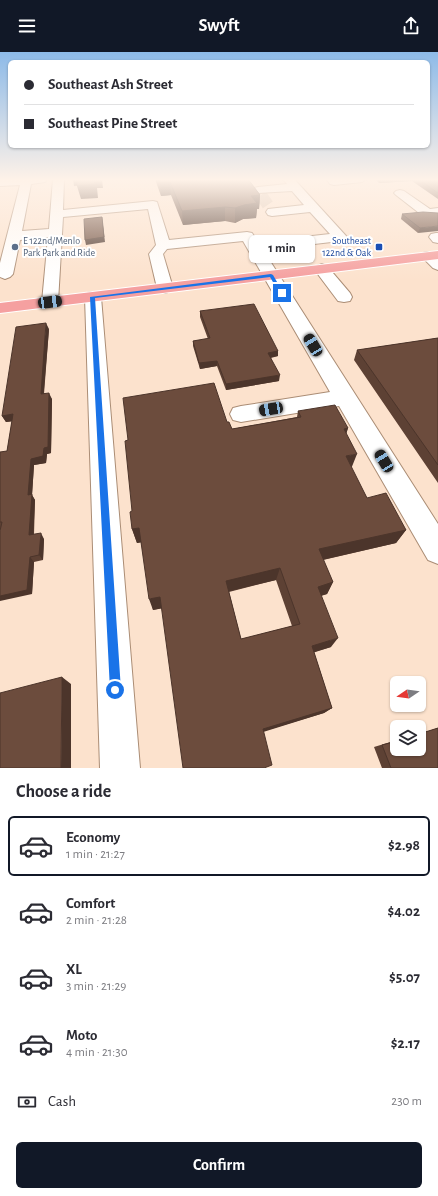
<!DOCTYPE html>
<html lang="en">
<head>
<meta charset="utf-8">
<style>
  body { margin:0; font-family:"Alegreya Sans",sans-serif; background:#f7f7f7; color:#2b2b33; height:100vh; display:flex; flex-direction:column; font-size:15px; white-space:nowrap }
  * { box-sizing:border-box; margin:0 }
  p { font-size:13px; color:#7c7c81 }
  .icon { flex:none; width:22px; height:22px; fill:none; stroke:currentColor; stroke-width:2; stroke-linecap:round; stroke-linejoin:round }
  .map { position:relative; height:716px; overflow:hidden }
  .panel { display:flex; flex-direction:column; background:#fff; flex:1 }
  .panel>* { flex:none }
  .banner { position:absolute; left:8px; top:8px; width:422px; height:88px; border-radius:6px; box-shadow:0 1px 3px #0004; display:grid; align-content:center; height:88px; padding:0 16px; background:#fff }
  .needle { width:26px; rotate:257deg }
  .controls { position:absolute; left:390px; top:624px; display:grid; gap:8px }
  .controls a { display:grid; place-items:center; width:36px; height:36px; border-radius:6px; background:#fff; box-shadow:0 1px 3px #0004; font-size:20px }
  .end { position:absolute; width:18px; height:18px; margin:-9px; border:5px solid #1a73e8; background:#fff; box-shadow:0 0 0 2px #fff }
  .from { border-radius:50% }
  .bubble { position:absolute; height:28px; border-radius:6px; background:#fff; box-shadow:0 1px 3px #0004; font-size:13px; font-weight:700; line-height:28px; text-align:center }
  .car { position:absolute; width:12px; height:24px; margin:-12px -6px; border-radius:5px; box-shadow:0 0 3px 1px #0007; background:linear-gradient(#222 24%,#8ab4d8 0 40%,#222 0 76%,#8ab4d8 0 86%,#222 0) }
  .banner b { display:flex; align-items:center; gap:14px; height:38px; font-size:15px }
  .banner b+b { border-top:1px solid #e1e1e2 }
  .banner i { width:10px; height:10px; background:#2b2b33 }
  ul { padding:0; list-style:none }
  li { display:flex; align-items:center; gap:12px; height:60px; margin:0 8px 6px; padding:0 8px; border:2px solid transparent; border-radius:6px }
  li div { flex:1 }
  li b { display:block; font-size:15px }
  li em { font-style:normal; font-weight:700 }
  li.selected { border-color:#111827 }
  li>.icon { width:36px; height:36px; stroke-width:1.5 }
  h2 { padding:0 16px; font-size:18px; line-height:48px }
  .pay { display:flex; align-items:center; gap:10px; height:44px; padding:0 16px; font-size:15px }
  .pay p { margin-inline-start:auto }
  .primary-button { display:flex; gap:8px; margin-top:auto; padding:8px 16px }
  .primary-button a { flex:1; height:46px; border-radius:6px; background:#111827; color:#fff; font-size:16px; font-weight:700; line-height:46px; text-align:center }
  header { display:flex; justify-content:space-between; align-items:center; height:52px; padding:0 16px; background:#111827; color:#fff; font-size:18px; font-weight:700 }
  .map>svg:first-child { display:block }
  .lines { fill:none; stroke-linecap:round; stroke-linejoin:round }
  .minor-tunnel { stroke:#d9c2af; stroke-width:12; stroke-dasharray:12 6; stroke-linecap:butt }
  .minor-casing { stroke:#ab8d75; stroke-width:2 }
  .major-casing { stroke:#fff; stroke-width:2 }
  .minor { fill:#fff; fill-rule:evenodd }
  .major { fill:#f5a0a0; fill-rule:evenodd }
  .wall { fill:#5d4134; fill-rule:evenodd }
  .shaded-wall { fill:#4c352b }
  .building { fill:#6c4c3d; stroke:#4c352b; fill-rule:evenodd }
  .route { fill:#1a73e8 }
  .service-dot { fill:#5c6f8a; stroke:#fff; stroke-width:1.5 }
  .transit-dot { fill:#1a4fb4; stroke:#fff; stroke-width:1.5 }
  .labels { text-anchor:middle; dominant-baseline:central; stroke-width:4; stroke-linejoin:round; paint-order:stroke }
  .far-service-label { font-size:10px; fill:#4e5e75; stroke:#fff; text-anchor:start }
  .far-transit-label { font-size:10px; fill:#164399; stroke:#fff; text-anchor:end }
</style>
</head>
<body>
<header><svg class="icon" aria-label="menu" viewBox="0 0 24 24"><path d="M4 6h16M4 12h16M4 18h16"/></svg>Swyft<svg class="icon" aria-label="share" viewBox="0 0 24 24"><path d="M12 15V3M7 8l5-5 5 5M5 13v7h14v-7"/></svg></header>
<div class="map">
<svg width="438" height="716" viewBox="0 0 438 716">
  <rect width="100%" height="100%" fill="#fce2cd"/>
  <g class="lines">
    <!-- minor-tunnel -->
    <path class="minor-tunnel" d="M261,143L270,156"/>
    <defs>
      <path id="minor" d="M53,127H64L63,158L153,149L157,150L169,188L247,180L252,181L258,190L330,182L310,160L272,164L268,163L266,160L268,157L304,153L292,139L258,141L254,140L252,138L254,136L258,135L287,132L283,127H294L347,185L345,188L340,189L263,198L438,472V512L428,508L339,354L241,370L233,368L230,362L233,356L241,354L330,340L243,189L167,197L163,202L173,236L171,239L165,241L159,239L157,236L149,202L156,193L148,157L63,165L58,250L56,254L50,255L44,254L42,250L48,185L20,188L13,222L10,225L5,227L0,225V211L20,133L0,134V128H47L45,130L31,132L22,179L49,177Z
        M326,127H367L362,130L334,133L330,132Z
        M400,138L404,139L430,157L438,156V164H423L396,143L394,141L396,139Z
        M436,181H438V191L433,190L429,185L431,182Z
        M428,200L433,201L438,205V218L433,216L421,204L423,201Z
        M322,212L327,214L350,241L352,245L350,249L344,250L338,249L314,217L317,214Z
        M93,240L99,241L101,245L140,716H100L85,245L87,241Z"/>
      <path id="major" d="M438,199V207L0,261V251Z"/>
    </defs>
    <!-- minor casing -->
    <use href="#minor" class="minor-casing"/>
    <!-- major casing -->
    <use href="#major" class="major-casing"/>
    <!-- minor -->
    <use href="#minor" class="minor"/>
    <!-- major -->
    <use href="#major" class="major"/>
  </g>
  <!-- wall -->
  <path class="wall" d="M155,127H248L260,143L259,157H257L256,166L243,167L235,171L225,169L183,173L171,143L161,144Z
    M375,127H438V147L412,129L379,131Z
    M438,161L418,181L401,167L402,162Z
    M200,259L278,299V304L271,306L279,329L226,338L217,314L200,317L193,294V289L208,287L200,265Z
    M49,277L44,342L52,347L51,401L47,402L46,411L34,413L32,443L35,448L34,483L44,487L43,508L34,510L32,542L0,477V401L7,399L12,369L6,370L2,364Z
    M438,286V431L354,308L357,298Z
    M298,359L348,376L346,382L351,415L367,446L406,478L396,491L323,508L333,530L327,542L321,544L331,595L314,600L332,656L324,661L264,679L162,556L153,558L141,490L137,491L132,477V459L227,370L232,377L297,365ZM276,528L292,574L241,587L229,540Z
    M438,676V716H382L374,695L397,688V697H419V682Z"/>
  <!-- shaded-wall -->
  <path class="shaded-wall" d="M73,127H79L80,133L74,134Z
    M94,127H102L103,136H97L98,146L81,147L77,134Z
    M381,127H412V129L379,131Z
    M160,130H170L171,143L161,144Z
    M260,143L259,157H257L256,166L243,167L235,171V156L251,144Z
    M225,155V169L183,173L182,159Z
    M102,165L105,190L86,193L85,188Z
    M438,174V179L418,181L420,176Z
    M46,271L49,277L43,349L41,342Z
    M278,299V304L267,306L268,301Z
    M217,309V314L200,317L199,311Z
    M280,323L279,329L226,338V332Z
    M49,341L52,347L51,401L47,402L46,411L34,413L32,443L35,448L33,489L29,483L28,443L31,407Z
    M13,362L16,369L6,370L2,364Z
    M348,376L343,392L344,377Z
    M357,402L351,417L346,404Z
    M139,476L144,490L137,491L132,477Z
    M406,478L396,491L313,510L319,497Z
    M41,481L44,487L43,508L39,503Z
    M30,505L34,510L32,542L0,549V544Z
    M280,516L276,528L226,540V529Z
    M333,530L327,542L312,546L318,535Z
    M160,545L164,556L153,558L149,547Z
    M338,586L331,595L306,603L312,594Z
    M62,625L71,632V716H61Z
    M332,656L324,661L260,681L263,677Z"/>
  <!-- building -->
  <path class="building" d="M77,127H94L95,132L77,134Z
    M159,127H248L260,143L251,144L257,151L244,153L235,156L225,155L182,159L170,130H160Z
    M418,127H438V141Z
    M423,160L438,161V174L420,176L402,162Z
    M102,165L104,185L85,188L84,167Z
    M254,252L278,299L268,301L280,323L226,332L217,309L199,311L193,289L210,286L200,259Z
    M46,271L41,342L49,341L48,395L44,396L43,404L31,407L28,443L32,442L29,483L41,481L39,503L30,505L27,538L0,544V479L2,470H0V400L7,399L13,362L2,364L16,275Z
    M438,286V413L357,298Z
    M214,331L227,370H229L232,377L301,365L298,359L335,353L348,376L344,377L357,402L346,404L367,446L386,441L406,478L319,497L333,530L318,535L338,586L312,594L332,656L263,677L272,713L264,716H183L160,545L149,547L139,476L132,477L130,460L132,459L125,389L128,388L123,346ZM280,516L300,572L241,587L226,529Z
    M62,625L61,716H0V641Z
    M438,676V716H391L382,693L397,689V697H419V682Z"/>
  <!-- sky -->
  <linearGradient id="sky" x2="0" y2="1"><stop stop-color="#8dbae8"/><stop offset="0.56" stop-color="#fef2e8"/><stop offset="1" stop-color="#fef2e8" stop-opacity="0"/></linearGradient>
  <rect width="438" height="228" fill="url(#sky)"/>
  <!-- route -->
  <path class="route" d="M271,222L273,223L284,242H280L270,225L95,246L121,638L119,641L115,643L112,641L110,638L90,245Z"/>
  <!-- markers -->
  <circle class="service-dot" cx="15" cy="195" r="4"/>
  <rect class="transit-dot" x="375" y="191" width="8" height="8" rx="2"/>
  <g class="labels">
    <!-- far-service labels -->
    <g class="far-service-label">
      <text x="23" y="189">E 122nd/Menlo<tspan x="23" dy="12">Park Park and Ride</tspan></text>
    </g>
    <!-- far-transit labels -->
    <g class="far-transit-label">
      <text x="371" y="189">Southeast<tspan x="371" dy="12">122nd &amp; Oak</tspan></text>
    </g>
  </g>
</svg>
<div class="controls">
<a><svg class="needle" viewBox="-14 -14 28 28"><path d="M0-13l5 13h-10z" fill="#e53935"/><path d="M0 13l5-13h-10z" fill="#7c7c81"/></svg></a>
<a><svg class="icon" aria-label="layers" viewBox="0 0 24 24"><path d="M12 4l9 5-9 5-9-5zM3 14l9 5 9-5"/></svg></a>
</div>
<i class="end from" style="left:115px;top:638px"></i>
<i class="end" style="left:282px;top:241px"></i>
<div class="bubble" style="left:249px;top:183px;width:66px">1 min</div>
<i class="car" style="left:50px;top:250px;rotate:83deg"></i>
<i class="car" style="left:313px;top:293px;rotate:329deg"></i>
<i class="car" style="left:271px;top:357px;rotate:260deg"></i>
<i class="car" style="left:384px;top:409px;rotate:329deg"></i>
<div class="banner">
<b><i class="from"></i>Southeast Ash Street</b>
<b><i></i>Southeast Pine Street</b>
</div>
</div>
<section class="panel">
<h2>Choose a ride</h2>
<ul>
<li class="selected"><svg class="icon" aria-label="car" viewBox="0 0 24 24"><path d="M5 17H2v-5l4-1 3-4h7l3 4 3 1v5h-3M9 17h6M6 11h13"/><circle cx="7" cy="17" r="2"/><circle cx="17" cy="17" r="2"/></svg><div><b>Economy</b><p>1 min · 21:27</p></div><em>$2.98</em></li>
<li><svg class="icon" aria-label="car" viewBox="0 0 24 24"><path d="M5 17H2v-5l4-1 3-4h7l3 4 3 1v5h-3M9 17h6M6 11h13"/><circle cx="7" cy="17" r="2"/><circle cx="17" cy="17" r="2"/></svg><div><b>Comfort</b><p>2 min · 21:28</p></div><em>$4.02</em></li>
<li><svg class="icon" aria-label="car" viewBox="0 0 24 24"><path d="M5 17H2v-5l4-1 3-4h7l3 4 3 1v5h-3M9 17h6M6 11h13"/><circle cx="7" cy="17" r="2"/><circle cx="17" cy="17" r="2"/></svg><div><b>XL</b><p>3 min · 21:29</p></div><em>$5.07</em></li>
<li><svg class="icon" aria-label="car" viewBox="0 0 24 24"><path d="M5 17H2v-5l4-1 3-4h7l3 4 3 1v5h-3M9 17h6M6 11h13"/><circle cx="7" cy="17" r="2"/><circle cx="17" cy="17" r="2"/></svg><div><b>Moto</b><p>4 min · 21:30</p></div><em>$2.17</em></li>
</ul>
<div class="pay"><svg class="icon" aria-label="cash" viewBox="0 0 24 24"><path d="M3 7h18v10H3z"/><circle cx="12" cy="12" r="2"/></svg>Cash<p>230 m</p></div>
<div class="primary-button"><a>Confirm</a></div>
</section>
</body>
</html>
